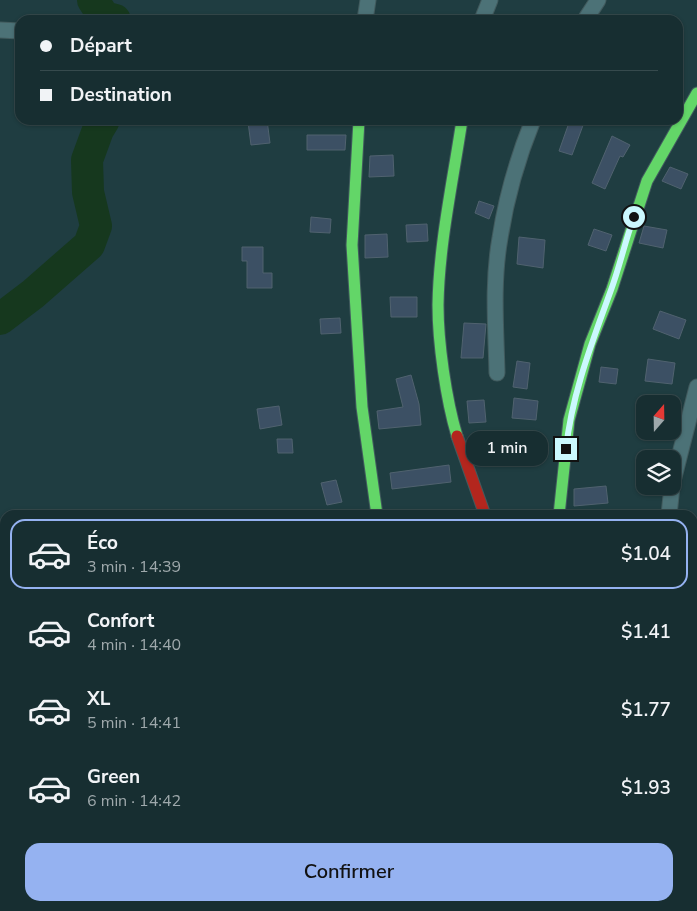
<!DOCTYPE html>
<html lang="fr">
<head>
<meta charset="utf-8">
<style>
  body { margin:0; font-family:"Nunito Sans",sans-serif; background:#203639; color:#f1f3f6; height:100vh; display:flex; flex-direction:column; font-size:19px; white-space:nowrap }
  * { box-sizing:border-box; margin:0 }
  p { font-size:16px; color:#9ea8ab }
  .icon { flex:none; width:28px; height:28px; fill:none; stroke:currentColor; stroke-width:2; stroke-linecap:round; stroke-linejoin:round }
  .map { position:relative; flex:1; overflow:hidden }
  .details { position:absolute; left:0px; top:510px; width:698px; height:401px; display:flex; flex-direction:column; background:#172e31; border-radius:15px 15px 0 0; box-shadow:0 1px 4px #0004,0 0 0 1px #364a4d }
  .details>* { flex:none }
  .guide { position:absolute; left:15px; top:15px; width:668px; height:110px; border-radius:15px; box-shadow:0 1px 4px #0004,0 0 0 1px #364a4d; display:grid; align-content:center; height:110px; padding:0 25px; background:#172e31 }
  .needle { width:32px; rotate:20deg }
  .fabs { position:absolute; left:636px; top:395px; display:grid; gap:10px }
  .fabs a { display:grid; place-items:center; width:45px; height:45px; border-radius:10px; background:#172e31; box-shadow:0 1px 4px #0004,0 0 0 1px #364a4d; font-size:25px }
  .end { position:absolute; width:22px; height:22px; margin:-11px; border:6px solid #cbf8fe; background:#111; box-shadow:0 0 0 2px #111 }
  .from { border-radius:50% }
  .bubble { position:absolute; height:35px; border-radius:15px; background:#172e31; box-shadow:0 1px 4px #0004,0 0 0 1px #364a4d; font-size:16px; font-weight:600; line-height:35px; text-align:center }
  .guide b { display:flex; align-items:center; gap:18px; height:48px; font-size:19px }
  .guide b+b { border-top:1px solid #364a4d }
  .guide i { width:12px; height:12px; background:#f1f3f6 }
  ul { padding:9px 0 0; list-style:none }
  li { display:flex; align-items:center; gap:15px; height:70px; margin:0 10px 8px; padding:0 15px; border:2px solid transparent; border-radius:15px }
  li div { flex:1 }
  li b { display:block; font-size:19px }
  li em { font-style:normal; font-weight:600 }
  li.selected { border-color:#95b2f1 }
  li>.icon { width:45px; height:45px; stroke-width:1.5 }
  .action { display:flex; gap:10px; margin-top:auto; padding:10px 25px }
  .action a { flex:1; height:58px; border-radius:15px; background:#95b2f1; color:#111; font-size:20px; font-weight:600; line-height:58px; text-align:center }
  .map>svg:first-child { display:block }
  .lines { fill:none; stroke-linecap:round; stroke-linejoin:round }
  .river { stroke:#16381e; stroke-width:32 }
  .building { fill:#3c5064; stroke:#50626f }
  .street-casing { stroke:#425b5e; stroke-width:17 }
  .fast-casing { stroke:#425b5e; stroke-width:13 }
  .jam-casing { stroke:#425b5e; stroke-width:13 }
  .street { stroke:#4c7277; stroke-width:15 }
  .fast { stroke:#63d668; stroke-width:11 }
  .jam { stroke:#b3261e; stroke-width:11 }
  .route { stroke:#cbf8fe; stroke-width:6 }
</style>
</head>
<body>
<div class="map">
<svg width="697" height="911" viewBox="0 0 697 911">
  <rect width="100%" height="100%" fill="#1f3d41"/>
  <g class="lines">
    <!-- river -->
    <path class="river" d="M93,0L104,17L115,20
      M0,319L33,294L89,245L96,226L88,192L87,160L98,130L104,120"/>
  </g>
  <!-- building -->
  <path class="building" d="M267,120L270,143L251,145L248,122Z
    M570,120H585L572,155L559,151Z
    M307,135H346L345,150H307Z
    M612,136L630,145L623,157L620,156L605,189L592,183Z
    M393,155L394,176L369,177L370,156Z
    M670,167L688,174L681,189L662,181Z
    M479,201L494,206L489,219L475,213Z
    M311,217L331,219L330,233L310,232Z
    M427,224L428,241L407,242L406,225Z
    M644,226L667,230L663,248L639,243Z
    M594,229L612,235L606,251L588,245Z
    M387,234L388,257L365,258V235Z
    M519,237L545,240L543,268L517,264Z
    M242,247H263V273H272V288H247V261H242Z
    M390,297H417V317H391Z
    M660,311L686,320L679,339L653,329Z
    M340,318L341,333L321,334L320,319Z
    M464,323L486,324L483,358H461Z
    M648,359L675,363L672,384L645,381Z
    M517,361L530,363L527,389L513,387Z
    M601,367L618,369L616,384L599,382Z
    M411,375L419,404L421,425L379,429L377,411L403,407L396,379Z
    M514,398L538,401L536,420L512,418Z
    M484,400L486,422L469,423L467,401Z
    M279,406L282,425L260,429L257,409Z
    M277,439H292L293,453H278Z
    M449,465L451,482L392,489L390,473Z
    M336,480L342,502L327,505L321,483Z
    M606,486L608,503L574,506V489Z"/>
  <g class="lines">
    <defs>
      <path id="street" d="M365,20L368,0
        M482,20L490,0
        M585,20L598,0
        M0,30L20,31
        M497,373C496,328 492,283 500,238C506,199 518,157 533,120
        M672,485L697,387
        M669,515L672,486
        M301,906L303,911"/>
      <path id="fast" d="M359,120L352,245L362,407L377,515
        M457,436C446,399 438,343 438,305C439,243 453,181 462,120
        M559,515L569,420L590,344L612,289L647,181L697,93"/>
      <path id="jam" d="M457,436L485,515"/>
    </defs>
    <!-- street casing -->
    <use href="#street" class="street-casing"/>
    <!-- fast casing -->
    <use href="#fast" class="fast-casing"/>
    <!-- jam casing -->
    <use href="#jam" class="jam-casing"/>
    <!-- street -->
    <use href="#street" class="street"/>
    <!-- fast -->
    <use href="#fast" class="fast"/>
    <!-- jam -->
    <use href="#jam" class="jam"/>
  </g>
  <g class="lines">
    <!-- route -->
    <path class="route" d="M566,449C572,393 592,343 611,290C620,266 625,241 634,217"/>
  </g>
</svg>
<div class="fabs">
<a><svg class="needle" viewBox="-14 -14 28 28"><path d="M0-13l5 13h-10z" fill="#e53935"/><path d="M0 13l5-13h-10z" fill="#9ea8ab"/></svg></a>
<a><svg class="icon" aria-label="layers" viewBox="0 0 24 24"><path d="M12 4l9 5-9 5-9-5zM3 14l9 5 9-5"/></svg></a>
</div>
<i class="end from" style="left:634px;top:217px"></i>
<i class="end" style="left:566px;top:449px"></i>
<div class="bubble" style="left:466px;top:431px;width:82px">1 min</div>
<div class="guide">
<b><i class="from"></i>Départ</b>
<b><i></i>Destination</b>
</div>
<section class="details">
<ul>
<li class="selected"><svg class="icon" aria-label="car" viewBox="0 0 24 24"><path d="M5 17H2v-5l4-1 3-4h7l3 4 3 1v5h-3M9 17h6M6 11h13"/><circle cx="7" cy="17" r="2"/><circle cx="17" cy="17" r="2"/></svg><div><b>Éco</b><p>3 min · 14:39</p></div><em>$1.04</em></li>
<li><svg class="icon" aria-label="car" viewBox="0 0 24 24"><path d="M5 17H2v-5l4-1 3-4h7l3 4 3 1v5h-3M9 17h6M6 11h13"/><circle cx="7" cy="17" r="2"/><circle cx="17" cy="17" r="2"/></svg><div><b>Confort</b><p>4 min · 14:40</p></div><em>$1.41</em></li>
<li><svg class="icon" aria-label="car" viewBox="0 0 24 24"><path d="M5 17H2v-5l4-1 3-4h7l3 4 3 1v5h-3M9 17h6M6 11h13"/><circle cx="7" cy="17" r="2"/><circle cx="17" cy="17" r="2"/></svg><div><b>XL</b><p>5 min · 14:41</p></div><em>$1.77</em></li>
<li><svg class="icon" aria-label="car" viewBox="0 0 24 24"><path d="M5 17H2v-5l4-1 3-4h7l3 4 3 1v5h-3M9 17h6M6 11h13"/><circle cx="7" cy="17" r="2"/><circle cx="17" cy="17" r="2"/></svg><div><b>Green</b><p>6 min · 14:42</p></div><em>$1.93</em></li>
</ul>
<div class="action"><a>Confirmer</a></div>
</section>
</div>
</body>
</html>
